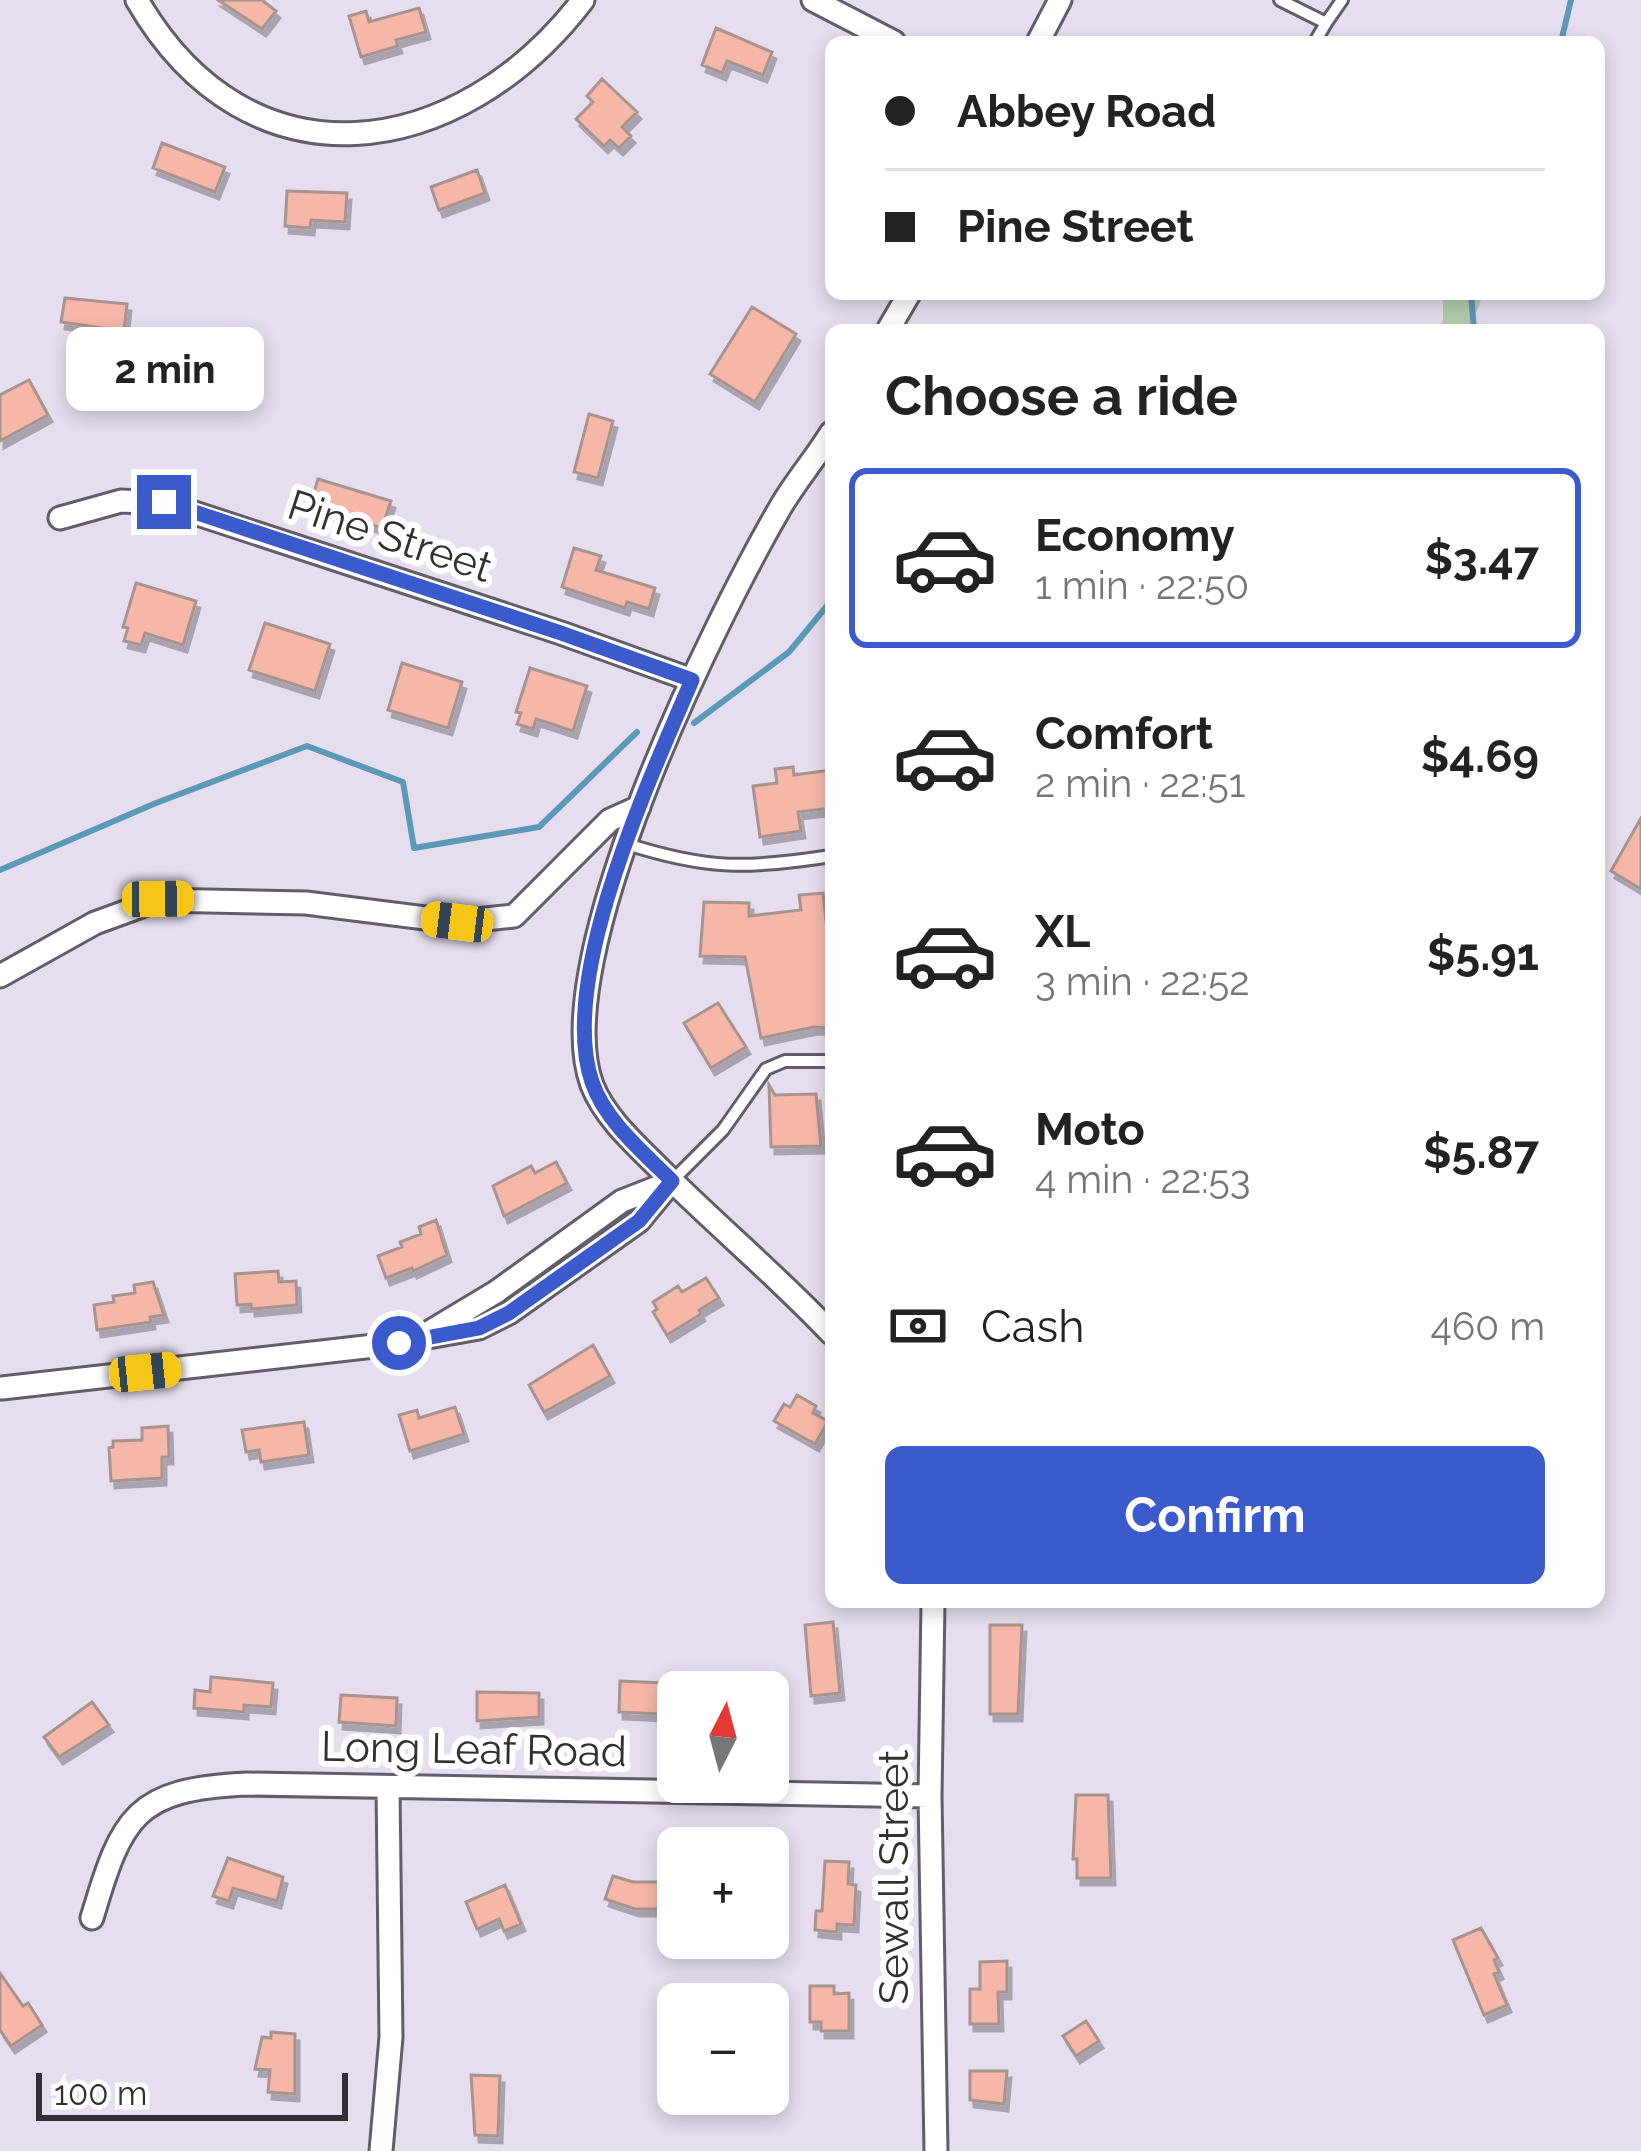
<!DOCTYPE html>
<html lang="en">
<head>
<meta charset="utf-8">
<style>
  body { margin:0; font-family:Raleway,sans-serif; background:#f2f2f2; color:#222; height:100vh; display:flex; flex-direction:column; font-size:45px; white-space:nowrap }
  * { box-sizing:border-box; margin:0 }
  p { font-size:39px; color:#767676 }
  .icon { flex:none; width:66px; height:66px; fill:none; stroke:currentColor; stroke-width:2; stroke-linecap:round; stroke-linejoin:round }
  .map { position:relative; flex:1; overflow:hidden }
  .details { position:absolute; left:825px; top:324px; width:780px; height:1284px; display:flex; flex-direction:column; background:#fff; border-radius:18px; box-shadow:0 6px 18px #0003 }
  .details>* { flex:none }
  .guide { position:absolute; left:825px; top:36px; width:780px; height:264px; border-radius:18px; box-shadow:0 6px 18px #0003; display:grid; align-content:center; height:264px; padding:0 60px; background:#fff }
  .needle { width:78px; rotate:6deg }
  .buttons { position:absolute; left:657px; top:1671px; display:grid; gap:24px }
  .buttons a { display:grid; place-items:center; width:132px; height:132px; border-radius:18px; background:#fff; box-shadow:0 6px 18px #0003; font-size:60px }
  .scale { position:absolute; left:36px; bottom:30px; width:312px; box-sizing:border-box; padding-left:12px; border:6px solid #322f35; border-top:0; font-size:33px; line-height:42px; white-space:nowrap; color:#322f35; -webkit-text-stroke:9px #fff; paint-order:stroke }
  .end { position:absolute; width:54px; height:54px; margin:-27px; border:15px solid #3b5acc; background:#fff; box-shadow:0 0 0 6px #fff }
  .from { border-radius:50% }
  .bubble { position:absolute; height:84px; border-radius:18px; background:#fff; box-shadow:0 6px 18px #0003; font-size:39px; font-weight:700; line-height:84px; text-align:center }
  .car { position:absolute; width:36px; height:72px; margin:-36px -18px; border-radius:15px; box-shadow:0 0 9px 3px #0007; background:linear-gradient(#f5c518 24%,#345 0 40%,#f5c518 0 76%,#345 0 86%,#f5c518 0) }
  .guide b { display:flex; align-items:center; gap:42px; height:114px; font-size:45px }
  .guide b+b { border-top:3px solid #e0e0e0 }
  .guide i { width:30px; height:30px; background:#222 }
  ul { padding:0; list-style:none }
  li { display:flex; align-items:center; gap:36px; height:180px; margin:0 24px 18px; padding:0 36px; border:6px solid transparent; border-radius:18px }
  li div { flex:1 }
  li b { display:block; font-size:45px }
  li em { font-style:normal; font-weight:700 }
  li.active { border-color:#3b5acc }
  li>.icon { width:108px; height:108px; stroke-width:1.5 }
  h2 { padding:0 60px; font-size:54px; line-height:144px }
  .pay { display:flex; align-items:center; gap:30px; height:132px; padding:0 60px; font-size:45px }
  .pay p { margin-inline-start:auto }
  .primary-button { display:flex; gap:24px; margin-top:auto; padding:24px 60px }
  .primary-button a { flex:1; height:138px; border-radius:18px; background:#3b5acc; color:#fff; font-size:48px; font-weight:700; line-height:138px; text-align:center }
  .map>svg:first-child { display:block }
  .green { fill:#b3ceaf }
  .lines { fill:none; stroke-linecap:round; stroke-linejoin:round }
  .stream { stroke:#5c98b7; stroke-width:6 }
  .building { fill:#f6b6a8; stroke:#a79490; stroke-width:3; filter:url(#shadow) }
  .service-casing { stroke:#635c6a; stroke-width:16 }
  .minor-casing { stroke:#635c6a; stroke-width:27 }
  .service { stroke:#fff; stroke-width:10 }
  .minor { stroke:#fff; stroke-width:21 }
  .route { stroke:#3b5acc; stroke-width:15 }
  .labels { text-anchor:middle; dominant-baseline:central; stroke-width:12; stroke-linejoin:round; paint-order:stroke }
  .street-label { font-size:42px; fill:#322f35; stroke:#fff }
</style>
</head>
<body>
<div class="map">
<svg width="1641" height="2151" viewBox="0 0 1641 2151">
  <defs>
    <filter id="shadow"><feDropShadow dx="4" dy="7" stdDeviation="0" flood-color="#0004"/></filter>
  </defs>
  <rect width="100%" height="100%" fill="#e6deee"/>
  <!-- green -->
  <path class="green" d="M1443,294H1484L1468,330H1439L1443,321Z"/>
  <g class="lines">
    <!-- stream -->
    <path class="stream" d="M1561,42L1571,0
      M1471,294L1474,330
      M694,723L789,652L831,601
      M0,870L156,803L307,746L403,782L414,848L539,827L637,732"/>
  </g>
  <!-- building -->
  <path class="building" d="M218,0H262L276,11L262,29Z
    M419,8L426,32L396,40L398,46L361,57L349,16L366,11L369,22Z
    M716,28L772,52L763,75L727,61L722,73L702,65Z
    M602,79L637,112L622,127L631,136L619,148L610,140L604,146L576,119L593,102L587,96Z
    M162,143L225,167L215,192L153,168Z
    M477,170L485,193L439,210L431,187Z
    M287,191L347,193L345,222L311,220L310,228L285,226Z
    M65,298L127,304L124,331L61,322Z
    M752,307L796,334L755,402L710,374Z
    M29,380L48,415L0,441V395Z
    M589,414L613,421L598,478L574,472Z
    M318,479L391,501L382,528L310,506Z
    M574,548L601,556L596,570L655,588L649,609L627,602L625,608L562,587Z
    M136,583L196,601L183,645L145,633L141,645L124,641L128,628L123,627Z
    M265,623L330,644L315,691L249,670Z
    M402,663L462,682L448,728L388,710Z
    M530,668L587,686L573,731L536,719L533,729L517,724L521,713L516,712Z
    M793,767L794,775L831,770V808L798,812L801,831L760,837L753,786L777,783L775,769Z
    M1641,818V889L1611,871Z
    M823,893L831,965V1028L814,1027L761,1038L745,957L700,956L704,902L749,903V916L801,910L799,895Z
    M718,1003L746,1047L711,1068L684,1023Z
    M769,1085L775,1095L816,1094L821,1146L771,1147Z
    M556,1162L567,1183L504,1216L493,1186L531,1166L535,1173Z
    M436,1220L447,1255L413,1271L412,1268L386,1278L378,1256L402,1247L400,1242L421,1234L419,1227Z
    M278,1271L279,1282L296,1281L297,1305L251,1309V1304L237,1305L235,1274Z
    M706,1278L719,1298L699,1310L701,1314L667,1335L653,1312L657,1309L653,1302L678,1286L682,1292Z
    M153,1282L164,1315L150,1317L151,1322L97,1330L94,1305L114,1302L113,1296L135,1293L134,1285Z
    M593,1345L610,1376L544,1412L529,1385Z
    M797,1395L816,1406L813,1413L828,1421L815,1444L774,1421L784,1404L790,1407Z
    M455,1407L464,1434L410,1451L399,1415L417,1410L419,1418Z
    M304,1422L309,1455L261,1462L259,1450L246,1452L242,1430Z
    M168,1426L169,1457H162V1478L111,1481L109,1448L113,1447V1441L142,1440V1428Z
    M833,1622L840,1693L811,1696L805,1625Z
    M990,1625H1022L1018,1714H990Z
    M211,1677L273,1683L271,1707L244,1705V1712L194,1708L195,1690L210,1692Z
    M620,1681L664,1683L663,1714L619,1712Z
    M477,1692L539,1693V1717L477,1721Z
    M341,1695L397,1698L396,1726L339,1722Z
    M92,1702L109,1725L59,1757L44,1737Z
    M1076,1795H1108L1111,1878H1077V1859H1073Z
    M228,1858L283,1877L277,1901L233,1888L229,1901L213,1896Z
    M825,1861L849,1862L848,1884L856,1885L854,1925L837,1924V1932L815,1930L816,1911H822Z
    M613,1876L633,1882H670L668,1909H635L605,1899Z
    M505,1885L521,1924L504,1931L499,1919L477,1929L466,1902Z
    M1481,1928L1498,1958L1494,1960L1499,1972L1494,1974L1507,2005L1484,2015L1453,1940Z
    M1007,1961V1992H998L999,2024H970V1989H980V1962Z
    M0,1973L23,2006L28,2003L42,2025L11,2046L0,2030Z
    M810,1986H834V1994L849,1993V2031H821V2022H810Z
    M1086,2021L1099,2041L1076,2056L1063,2036Z
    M271,2032L295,2034V2094L268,2092L270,2070L255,2069L262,2037L271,2038Z
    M970,2071H1007L1004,2104L970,2100Z
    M471,2075L500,2076L498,2136L475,2135Z"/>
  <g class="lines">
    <defs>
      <path id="service" d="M1280,0L1326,23L1342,0
        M1315,42L1326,23
        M627,844C708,870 748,869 831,856
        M672,1181L723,1130L766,1069L785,1061H831"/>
      <path id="minor" d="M137,0C249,194 459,162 583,0
        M813,0L894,42
        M1038,42L1060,0
        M888,330L909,294
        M831,433C815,459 795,482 780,508C714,622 546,961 592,1085C605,1118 636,1145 660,1169C716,1225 777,1276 831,1333
        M60,518L121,501L164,503L561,633L692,680
        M0,976L95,923L158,900L306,903L457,922L514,916L610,820L639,807
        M431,1331L496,1292L622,1201L668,1183
        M2,1388L383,1345L479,1328L509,1313L639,1221L672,1181
        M933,1602L930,1796L936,2151
        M92,1918C122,1816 135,1789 247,1784L930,1796
        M381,2151L391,2037L388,1787"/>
    </defs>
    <!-- service casing -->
    <use href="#service" class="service-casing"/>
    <!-- minor casing -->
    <use href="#minor" class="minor-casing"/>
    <!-- service -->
    <use href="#service" class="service"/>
    <!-- minor -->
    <use href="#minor" class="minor"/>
  </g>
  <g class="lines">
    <!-- route -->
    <path class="route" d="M164,502L561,633L692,680C650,779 557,978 592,1082C605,1121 644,1153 672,1181L639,1221L509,1313L479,1328L399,1343"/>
  </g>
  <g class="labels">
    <!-- street labels -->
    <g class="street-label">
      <text transform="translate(390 536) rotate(18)">Pine Street</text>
      <text transform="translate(474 1749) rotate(1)">Long Leaf Road</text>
      <text transform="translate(893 1877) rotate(-90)">Sewall Street</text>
    </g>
  </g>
</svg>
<div class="buttons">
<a><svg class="needle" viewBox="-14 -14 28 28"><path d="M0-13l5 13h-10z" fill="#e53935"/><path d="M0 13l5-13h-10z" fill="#767676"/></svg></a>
<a>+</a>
<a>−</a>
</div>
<div class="scale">100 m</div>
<i class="end from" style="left:399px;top:1343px"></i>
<i class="end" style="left:164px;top:502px"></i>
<div class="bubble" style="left:66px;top:327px;width:198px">2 min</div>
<i class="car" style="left:158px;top:899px;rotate:89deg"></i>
<i class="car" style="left:457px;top:922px;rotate:277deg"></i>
<i class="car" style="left:145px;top:1372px;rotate:84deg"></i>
<div class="guide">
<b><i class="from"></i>Abbey Road</b>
<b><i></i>Pine Street</b>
</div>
<section class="details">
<h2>Choose a ride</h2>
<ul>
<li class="active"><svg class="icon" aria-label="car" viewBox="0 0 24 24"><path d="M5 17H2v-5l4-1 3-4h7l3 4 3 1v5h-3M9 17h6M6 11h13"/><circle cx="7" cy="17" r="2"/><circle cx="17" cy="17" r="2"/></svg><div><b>Economy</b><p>1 min · 22:50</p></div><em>$3.47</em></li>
<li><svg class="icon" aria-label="car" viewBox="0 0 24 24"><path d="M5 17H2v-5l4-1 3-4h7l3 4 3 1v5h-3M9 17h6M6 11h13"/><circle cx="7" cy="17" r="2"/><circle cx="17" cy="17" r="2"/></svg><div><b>Comfort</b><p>2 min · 22:51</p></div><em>$4.69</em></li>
<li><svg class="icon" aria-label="car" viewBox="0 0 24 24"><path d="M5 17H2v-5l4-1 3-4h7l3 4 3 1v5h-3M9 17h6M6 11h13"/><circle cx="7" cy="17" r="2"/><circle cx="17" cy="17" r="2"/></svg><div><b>XL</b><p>3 min · 22:52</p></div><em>$5.91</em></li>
<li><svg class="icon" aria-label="car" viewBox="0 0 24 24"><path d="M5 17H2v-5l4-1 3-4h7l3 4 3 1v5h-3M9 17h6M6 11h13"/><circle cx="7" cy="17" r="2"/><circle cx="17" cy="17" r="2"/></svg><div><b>Moto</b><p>4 min · 22:53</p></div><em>$5.87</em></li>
</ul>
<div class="pay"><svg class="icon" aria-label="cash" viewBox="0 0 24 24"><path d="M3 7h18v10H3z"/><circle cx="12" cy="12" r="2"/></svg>Cash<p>460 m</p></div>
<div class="primary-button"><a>Confirm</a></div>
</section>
</div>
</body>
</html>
